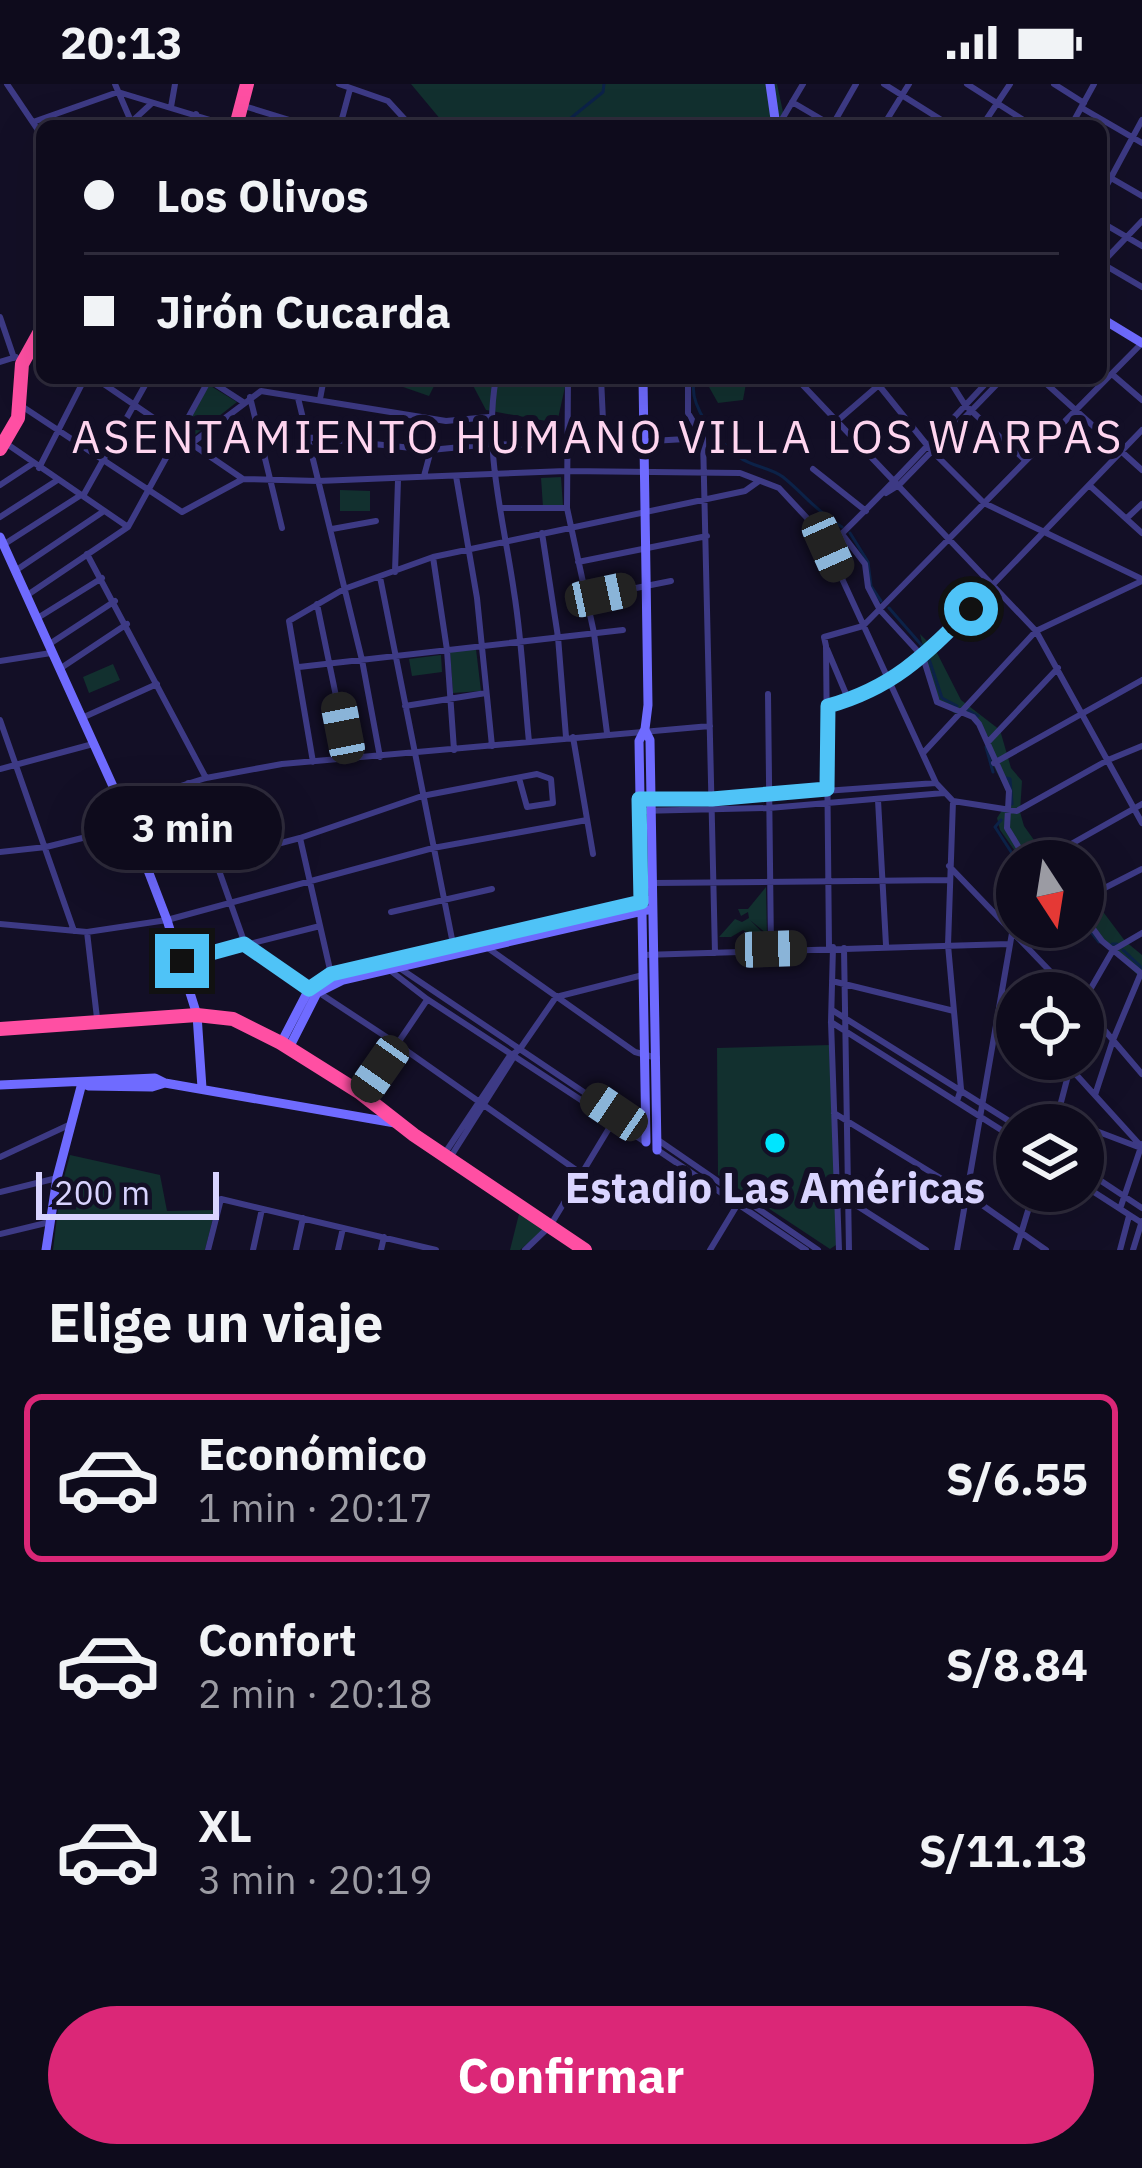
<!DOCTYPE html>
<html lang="es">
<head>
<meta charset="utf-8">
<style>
  body { margin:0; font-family:"IBM Plex Sans",sans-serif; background:#1c1929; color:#f1f3f6; height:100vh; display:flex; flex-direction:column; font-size:45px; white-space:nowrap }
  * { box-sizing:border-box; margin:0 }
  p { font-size:39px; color:#9b9ba3 }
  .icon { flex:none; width:66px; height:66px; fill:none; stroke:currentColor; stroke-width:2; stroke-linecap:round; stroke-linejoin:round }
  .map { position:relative; height:1166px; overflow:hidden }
  .drawer { display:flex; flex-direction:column; background:#0e0b1c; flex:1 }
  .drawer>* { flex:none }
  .guide { position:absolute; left:36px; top:36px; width:1071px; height:264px; border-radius:18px; box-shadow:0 12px 48px #0002,0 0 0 3px #2e2b3b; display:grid; align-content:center; height:264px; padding:0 48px; background:#0e0b1c }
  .needle { width:78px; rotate:168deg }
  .controls { position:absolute; left:996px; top:756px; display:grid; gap:24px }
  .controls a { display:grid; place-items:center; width:108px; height:108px; border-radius:50%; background:#0e0b1c; box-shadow:0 12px 48px #0002,0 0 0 3px #2e2b3b; font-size:60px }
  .scale { position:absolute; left:36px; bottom:30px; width:183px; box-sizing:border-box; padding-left:12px; border:6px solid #d9d4ff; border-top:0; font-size:33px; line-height:42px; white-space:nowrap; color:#d9d4ff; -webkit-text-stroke:9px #130f26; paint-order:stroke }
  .end { position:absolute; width:54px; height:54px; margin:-27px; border:15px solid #4fc3f7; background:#111; box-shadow:0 0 0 6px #111 }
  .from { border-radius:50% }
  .bubble { position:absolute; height:84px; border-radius:42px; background:#0e0b1c; box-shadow:0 12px 48px #0002,0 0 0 3px #2e2b3b; font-size:39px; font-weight:700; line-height:84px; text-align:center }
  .car { position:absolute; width:36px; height:72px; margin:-36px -18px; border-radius:15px; box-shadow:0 0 9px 3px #0007; background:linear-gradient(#222 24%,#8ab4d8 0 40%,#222 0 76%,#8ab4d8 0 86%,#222 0) }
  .guide b { display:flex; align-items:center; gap:42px; height:114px; font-size:45px }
  .guide b+b { border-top:3px solid #2e2b3b }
  .guide i { width:30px; height:30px; background:#f1f3f6 }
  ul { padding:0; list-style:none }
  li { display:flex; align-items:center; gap:36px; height:168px; margin:0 24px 18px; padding:0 24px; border:6px solid transparent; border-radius:18px }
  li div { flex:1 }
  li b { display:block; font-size:45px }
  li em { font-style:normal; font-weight:700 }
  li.selected { border-color:#db2777 }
  li>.icon { width:108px; height:108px; stroke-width:1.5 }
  h2 { padding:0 48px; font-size:54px; line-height:144px }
  .action { display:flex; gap:24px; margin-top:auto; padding:24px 48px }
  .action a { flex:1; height:138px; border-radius:72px; background:#db2777; color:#fff; font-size:48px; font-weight:700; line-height:138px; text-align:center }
  .status { display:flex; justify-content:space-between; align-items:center; height:84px; padding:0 60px; background:#0e0b1c; direction:ltr }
  .status svg { height:33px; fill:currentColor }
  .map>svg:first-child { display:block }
  .green { fill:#12302f }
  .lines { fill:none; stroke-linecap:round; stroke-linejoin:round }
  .stream { stroke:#0c2248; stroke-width:3 }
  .street { stroke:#3d3a85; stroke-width:6 }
  .secondary { stroke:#6f6bff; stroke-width:9 }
  .highway { stroke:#ff4fa3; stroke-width:14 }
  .route { stroke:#4fc3f7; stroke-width:15 }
  .poi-dot { fill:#00e5ff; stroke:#130f26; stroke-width:4.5 }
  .labels { text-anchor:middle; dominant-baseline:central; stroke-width:12; stroke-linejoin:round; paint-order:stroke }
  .poi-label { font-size:42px; font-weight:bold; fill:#d9d4ff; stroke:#130f26 }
  .neighbourhood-label { font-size:45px; letter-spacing:3px; fill:#ffd6f0; stroke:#130f26 }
</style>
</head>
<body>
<div class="status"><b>20:13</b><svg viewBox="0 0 49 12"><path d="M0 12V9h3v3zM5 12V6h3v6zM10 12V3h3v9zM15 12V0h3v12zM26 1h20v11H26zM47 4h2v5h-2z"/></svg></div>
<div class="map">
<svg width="1142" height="1166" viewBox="0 0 1142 1166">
  <rect width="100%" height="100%" fill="#130f26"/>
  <!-- green -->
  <path class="green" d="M411,0H777L786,42H446Z
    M359,294H438L429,312L383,296Z
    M469,294H567L557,339L486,326Z
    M704,294H747L743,316L718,319Z
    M209,301L237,318L191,354L183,346Z
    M561,393L563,422L543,423L541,394Z
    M340,406L370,407V427H340Z
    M920,550L935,565L961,616L1000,646L1011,684L1022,697L1020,728L1024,742L1049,777H1022L1000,746L997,734L1010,714L992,679L988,652L968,632L954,629L936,615Z
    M476,565L481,607L453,609L450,568Z
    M441,571L442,588L412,592L409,575Z
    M113,580L120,596L89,609L83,593Z
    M1083,801L1125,857L1142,871V895C1114,869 1083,840 1083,801Z
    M766,803L767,850L750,836L766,852H754L743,846L731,853H719L735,835L742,838L749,834L748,828L741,832L738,825H748Z
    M831,961L836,1161L830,1165L718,1091L717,964Z
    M70,1071L160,1091L167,1127L215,1126L205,1166H53L60,1108Z
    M520,1126L546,1144L520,1166H510Z"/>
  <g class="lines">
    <!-- stream -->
    <path class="stream" d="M567,42L566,38L603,8L604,0
      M695,294C686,321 717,356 739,373C752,383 770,383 783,393C804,410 818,429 842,443
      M850,449L868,478L871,502L881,517
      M889,524L924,564
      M929,575L942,614L957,622
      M968,626L978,632
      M986,663L993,688
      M1006,694L1010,695L1012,720
      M1001,736L995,743L1017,777
      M1087,843L1099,858
      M1112,860H1117
      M1123,866L1142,884"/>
    <!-- street -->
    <path class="street" d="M7,0L42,52
      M115,0L133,42
      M339,0L388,17L411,42
      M884,0L951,42
      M967,0L1033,42
      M1054,0L1084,19
      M792,18L833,42
      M244,22L309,42
      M171,23L175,0
      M1082,24L1142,59
      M33,38L118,8L230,42
      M127,42L152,19
      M191,42L196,30
      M340,42L350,5
      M778,42L803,0
      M832,42L856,0
      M883,42L909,0
      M982,42L1010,0
      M1071,42L1094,0
      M1111,94L1142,112
      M1101,112L1142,36
      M1101,138L1142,162
      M1101,179L1142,203
      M1101,180L1142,137
      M0,233L14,274
      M0,278L16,273
      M1113,291L1142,316
      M95,294L243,395
      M496,294C483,365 504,437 514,508C522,557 524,608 529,658
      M568,294L567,424L594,549L607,649
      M601,294L604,358
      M688,294V329L703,354L715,869
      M796,294L1036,547L1142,739
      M873,294L931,366L984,419L1142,495
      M948,294L965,321L1024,375
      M1040,294L1142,386
      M209,296L243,318
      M250,313L282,444
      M298,314L362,576L380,673
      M320,315L324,294
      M20,321L182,428L243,395L318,397L566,387L740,389L779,404L821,449L936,699L953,717L1017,727L1108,676L1142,662
      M836,338L887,294
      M307,353L431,366L491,360L565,362L703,354
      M192,359L261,307L446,337L489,333
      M7,360L128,443
      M39,384L85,294
      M813,385L866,427
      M424,392L431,366
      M456,392L477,514L492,662
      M0,401L32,380
      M1089,401L1142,449
      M886,409L899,401L1003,294
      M83,412L149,294
      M501,424H567
      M0,433L56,397
      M1127,434L1142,420
      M332,445L376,437
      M542,449L558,553L566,653
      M842,450L865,480L868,503L880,526L923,573L937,618L973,633L979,640L1009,707L1007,744L1027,777
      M3,461L81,411
      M828,463C885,409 937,351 991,294
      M87,470L206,694
      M433,473L447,566L454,666
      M578,478L707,452
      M15,487L104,427
      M395,488L398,396
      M380,493L453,860
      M601,511L671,497
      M26,512L128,443L210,294
      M317,520L349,675
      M36,535L102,494
      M48,561L115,517
      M826,562L824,553L863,542L1142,259
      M826,562L829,863
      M827,565L849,617
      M0,577L51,569
      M299,583L623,546
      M61,584L127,540
      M768,610L771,865
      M405,622L486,609
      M828,623L889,599L923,573L1142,346
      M84,633L157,600
      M0,636L74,847
      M573,653L593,770
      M988,658L1058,584
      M924,668L1036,547L1142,497
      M313,678L289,537L344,505L433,473L745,407L759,397
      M994,679L1142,596
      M0,685L93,660
      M188,699L245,860L397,960L579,1088
      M652,715H712L936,699
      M878,716L886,861
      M953,717L948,861L961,1005L957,1017
      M123,720L206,694L282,680L710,642
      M639,727L769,724L944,709
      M300,754L331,890
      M0,768L46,763L131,742
      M216,776L300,754L422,712L537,690L551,695L553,719L527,723L519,694
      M1041,777L1142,720
      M949,782L1071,909
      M653,799L950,796
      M1083,815L1142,785
      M391,828L492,805
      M1083,831L1102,857L1142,890
      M0,840L87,848L167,836L433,764L587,736
      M87,848L97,934
      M481,854L485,862L635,968L657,974
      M833,863L831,938L839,1166
      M844,864L849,1166
      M643,871L1009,860
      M182,877L320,842
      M398,883L646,1050
      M387,884L427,915L645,1058
      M832,897L954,927
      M1003,909L1017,925
      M1083,918L1113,866L1142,849
      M1083,921L1142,990
      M832,926L1017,1042
      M831,938L1017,1056
      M1062,975L1141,1062
      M364,1009L427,916
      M1095,1011L1113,956L1141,889
      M834,1029L968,1111L1046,1166
      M1058,1032L1081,1041
      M1055,1041L1070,984
      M1083,1042L1141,1064
      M658,1056L818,1166
      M656,1065L806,1166
      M447,1066L509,973L520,965L556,913L643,891
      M453,1069L515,971
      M0,1073L71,1040
      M1083,1085L1142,1124
      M1083,1101L1142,1139
      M0,1108L57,1094
      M837,1109L926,1166
      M1120,1125L1142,1060
      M0,1150L50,1138
      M208,1166L221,1115L436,1166
      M253,1166L262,1125
      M296,1166L303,1134
      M338,1166L343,1144
      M381,1166L384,1153
      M525,1166L550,1142L614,1036
      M710,1166L739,1118
      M957,1166L1012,849
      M1016,1166L1034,1107
      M1120,1166L1129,1132
      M1133,1166L1142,1137"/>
    <!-- secondary -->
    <path class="secondary" d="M770,0L776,42
      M1101,234L1142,259
      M643,294L648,621L645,645L639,657L646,1058
      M0,453L131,742L167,836L197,931L202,1004
      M645,646L650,656L657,1066
      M281,959L309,905L331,890L646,816
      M289,964L317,909L343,896L647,826
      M82,999L89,1002L152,1003L165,999
      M0,1001L155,994L165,999L395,1039
      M46,1166L57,1094L82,999"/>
    <!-- highway -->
    <path class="highway" d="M236,42L247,0
      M0,365L18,334L22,280L42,244
      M0,945L197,931L233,935L281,959L359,1008L414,1051L585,1166"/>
  </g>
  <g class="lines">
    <!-- route -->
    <path class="route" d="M182,877L244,860L309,905L331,890L641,818L639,715H712L827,705L828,622C893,604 925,571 971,525"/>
  </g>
  <!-- markers -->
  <circle class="poi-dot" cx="775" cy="1059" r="12"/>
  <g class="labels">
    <!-- poi labels -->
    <g class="poi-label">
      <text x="775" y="1103">Estadio Las Américas</text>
    </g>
    <!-- neighbourhood labels -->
    <g class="neighbourhood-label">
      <text x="598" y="352">ASENTAMIENTO HUMANO VILLA LOS WARPAS</text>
    </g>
  </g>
</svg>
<div class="controls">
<a><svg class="needle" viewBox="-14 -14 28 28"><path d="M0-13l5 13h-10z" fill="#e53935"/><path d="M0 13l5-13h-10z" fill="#9b9ba3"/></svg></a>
<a><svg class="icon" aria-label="locate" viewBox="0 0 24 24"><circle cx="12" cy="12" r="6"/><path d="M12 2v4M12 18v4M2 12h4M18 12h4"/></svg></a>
<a><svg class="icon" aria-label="layers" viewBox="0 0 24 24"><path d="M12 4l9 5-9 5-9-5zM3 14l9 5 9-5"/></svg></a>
</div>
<div class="scale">200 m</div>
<i class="end from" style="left:971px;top:525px"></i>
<i class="end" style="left:182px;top:877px"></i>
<div class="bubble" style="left:84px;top:702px;width:198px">3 min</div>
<i class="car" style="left:828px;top:463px;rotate:156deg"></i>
<i class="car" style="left:601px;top:511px;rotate:78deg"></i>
<i class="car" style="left:343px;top:644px;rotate:349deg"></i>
<i class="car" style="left:771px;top:865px;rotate:88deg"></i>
<i class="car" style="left:380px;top:985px;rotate:215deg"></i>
<i class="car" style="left:614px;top:1028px;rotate:304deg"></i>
<div class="guide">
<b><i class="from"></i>Los Olivos</b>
<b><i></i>Jirón Cucarda</b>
</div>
</div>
<section class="drawer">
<h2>Elige un viaje</h2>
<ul>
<li class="selected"><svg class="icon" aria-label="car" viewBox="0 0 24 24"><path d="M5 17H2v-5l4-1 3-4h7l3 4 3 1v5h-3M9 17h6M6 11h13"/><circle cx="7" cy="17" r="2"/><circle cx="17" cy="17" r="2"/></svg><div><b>Económico</b><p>1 min · 20:17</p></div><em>S/6.55</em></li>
<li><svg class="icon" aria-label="car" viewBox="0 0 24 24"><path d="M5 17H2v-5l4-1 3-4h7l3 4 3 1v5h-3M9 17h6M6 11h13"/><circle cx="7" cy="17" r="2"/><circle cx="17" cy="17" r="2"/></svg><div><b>Confort</b><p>2 min · 20:18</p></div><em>S/8.84</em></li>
<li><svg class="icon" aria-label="car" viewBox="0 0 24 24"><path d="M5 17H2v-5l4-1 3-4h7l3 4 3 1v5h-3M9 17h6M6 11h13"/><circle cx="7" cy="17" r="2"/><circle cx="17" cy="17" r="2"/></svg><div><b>XL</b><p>3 min · 20:19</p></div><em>S/11.13</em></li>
</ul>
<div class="action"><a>Confirmar</a></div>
</section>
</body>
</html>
